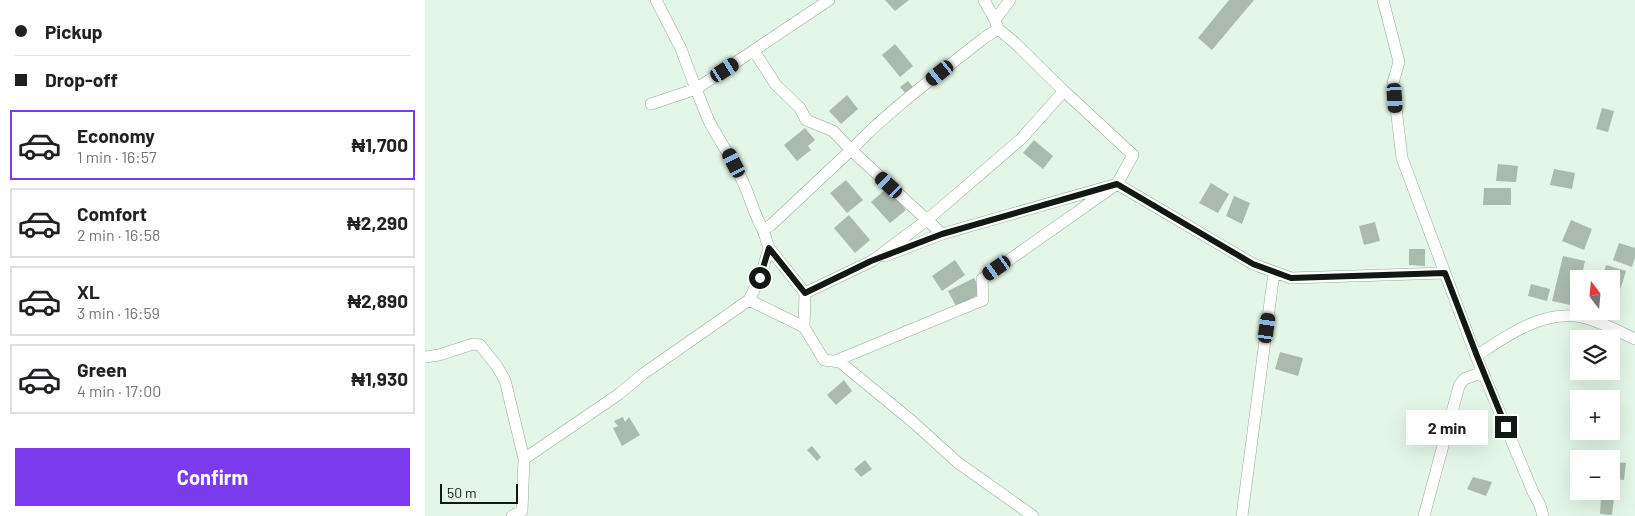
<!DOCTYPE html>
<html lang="en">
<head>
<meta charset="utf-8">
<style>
  body { margin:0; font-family:Barlow,sans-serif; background:#f6f6f6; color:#202124; height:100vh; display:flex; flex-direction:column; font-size:19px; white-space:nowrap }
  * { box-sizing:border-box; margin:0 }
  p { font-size:16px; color:#757577 }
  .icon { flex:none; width:28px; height:28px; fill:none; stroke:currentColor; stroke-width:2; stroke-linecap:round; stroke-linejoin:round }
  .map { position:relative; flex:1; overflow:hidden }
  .panel { display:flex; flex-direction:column; background:#fff; width:425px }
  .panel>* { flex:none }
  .banner { display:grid; align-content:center; height:110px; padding:0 15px; background:#fff }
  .needle { width:32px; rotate:344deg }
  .tools { position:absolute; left:1145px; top:270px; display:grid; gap:10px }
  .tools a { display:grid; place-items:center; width:50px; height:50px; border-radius:0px; background:#fff; box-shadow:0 5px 20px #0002; font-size:25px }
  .scale { position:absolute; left:15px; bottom:12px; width:78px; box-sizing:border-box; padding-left:5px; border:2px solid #121813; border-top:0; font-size:14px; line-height:18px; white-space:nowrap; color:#121813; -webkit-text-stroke:4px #e4f6e7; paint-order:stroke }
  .end { position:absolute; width:22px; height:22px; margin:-11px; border:6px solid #121813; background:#fff; box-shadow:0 0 0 2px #fff }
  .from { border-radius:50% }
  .bubble { position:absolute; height:35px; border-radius:0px; background:#fff; box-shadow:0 5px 20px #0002; font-size:16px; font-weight:700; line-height:35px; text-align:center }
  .car { position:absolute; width:15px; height:30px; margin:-15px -8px; border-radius:6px; box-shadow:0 0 4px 1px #0007; background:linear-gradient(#222 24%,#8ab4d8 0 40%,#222 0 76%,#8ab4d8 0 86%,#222 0) }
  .banner b { display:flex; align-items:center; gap:18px; height:48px; font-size:19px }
  .banner b+b { border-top:1px solid #e0e0e0 }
  .banner i { width:12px; height:12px; background:#202124 }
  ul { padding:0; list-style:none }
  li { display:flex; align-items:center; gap:15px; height:70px; margin:0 10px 8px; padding:0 5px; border:2px solid #e0e0e0; border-radius:0px }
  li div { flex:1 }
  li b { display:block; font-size:19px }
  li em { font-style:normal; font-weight:700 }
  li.current { border-color:#7c3aed }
  li>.icon { width:45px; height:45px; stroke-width:1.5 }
  .action { display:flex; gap:10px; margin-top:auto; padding:10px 15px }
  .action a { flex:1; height:58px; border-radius:0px; background:#7c3aed; color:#fff; font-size:20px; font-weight:700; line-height:58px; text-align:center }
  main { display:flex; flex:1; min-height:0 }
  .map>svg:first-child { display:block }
  .building { fill:#aabbad }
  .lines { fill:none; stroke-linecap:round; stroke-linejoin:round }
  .street-casing { stroke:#98a99b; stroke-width:12 }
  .street { stroke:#fff; stroke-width:11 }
  .route { stroke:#121813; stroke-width:6 }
</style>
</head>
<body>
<main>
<section class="panel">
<div class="banner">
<b><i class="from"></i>Pickup</b>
<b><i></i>Drop-off</b>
</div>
<ul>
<li class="current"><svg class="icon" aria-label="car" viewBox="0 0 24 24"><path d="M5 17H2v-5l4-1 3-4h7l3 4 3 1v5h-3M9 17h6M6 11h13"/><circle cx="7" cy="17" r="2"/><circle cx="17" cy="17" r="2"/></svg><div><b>Economy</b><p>1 min · 16:57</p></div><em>₦1,700</em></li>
<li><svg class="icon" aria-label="car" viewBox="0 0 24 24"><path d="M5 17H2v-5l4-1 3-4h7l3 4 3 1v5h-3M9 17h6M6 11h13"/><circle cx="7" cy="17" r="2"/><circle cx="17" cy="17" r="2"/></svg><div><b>Comfort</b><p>2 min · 16:58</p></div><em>₦2,290</em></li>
<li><svg class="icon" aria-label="car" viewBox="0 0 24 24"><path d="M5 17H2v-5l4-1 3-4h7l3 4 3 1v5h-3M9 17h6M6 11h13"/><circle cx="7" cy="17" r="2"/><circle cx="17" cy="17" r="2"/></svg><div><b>XL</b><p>3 min · 16:59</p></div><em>₦2,890</em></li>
<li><svg class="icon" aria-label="car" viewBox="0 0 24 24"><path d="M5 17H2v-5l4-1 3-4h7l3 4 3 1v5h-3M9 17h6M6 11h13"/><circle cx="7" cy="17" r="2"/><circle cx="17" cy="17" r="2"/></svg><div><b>Green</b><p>4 min · 17:00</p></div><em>₦1,930</em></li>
</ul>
<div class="action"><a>Confirm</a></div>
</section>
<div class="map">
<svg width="1210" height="516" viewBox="0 0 1210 516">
  <rect width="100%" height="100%" fill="#e4f6e7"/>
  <!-- building -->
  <path class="building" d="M460,0H484L470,11Z
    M804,0H829L787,50L773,38Z
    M470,44L488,66L475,77L457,55Z
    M483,81L488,87L480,93L475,87Z
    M422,95L433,109L416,124L404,111Z
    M1177,108L1189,111L1183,132L1171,129Z
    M380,128L390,140L383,146L386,150L372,161L359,145Z
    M609,140L628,156L618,169L598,153Z
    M1073,164L1093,166L1091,182L1071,181Z
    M1129,169L1150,173L1147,189L1125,185Z
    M421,180L438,200L422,213L405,193Z
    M786,183L804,194L793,213L774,203Z
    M462,188L481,210L465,223L446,202Z
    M1059,188H1086V205H1058Z
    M809,196L825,203L817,224L801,216Z
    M424,215L445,240L430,253L409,228Z
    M1146,220L1167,229L1159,250L1137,241Z
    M950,222L955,241L939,245L934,226Z
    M1194,243L1210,248V257L1207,267L1188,260Z
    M984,249H1000V266L984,265Z
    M1138,256L1160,261L1156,279H1154V289L1150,306L1127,301Z
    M530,260L540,275L517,291L507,276Z
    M1181,265L1201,271L1195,290L1186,287V279H1177Z
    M549,278L557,293L531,306L523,291Z
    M1106,284L1125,289L1122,301L1103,296Z
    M855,352L878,358L873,376L850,369Z
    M419,380L427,391L411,405L402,395Z
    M198,417L200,422L204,417L215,435L197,446L188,428L193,426L189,421Z
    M998,417L1017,421L1010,441L992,437Z
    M387,446L396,457L392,461L382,450Z
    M440,460L447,469L436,477L429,469Z
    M1191,462L1201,463L1199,480L1189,479Z
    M1048,477L1067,482L1061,496L1042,489Z
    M1176,497L1189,498L1187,515L1175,514Z"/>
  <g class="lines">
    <defs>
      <path id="street" d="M404,0L271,89C276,101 280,113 286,125C296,143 308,160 317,180C325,196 329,214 338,230L346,225L426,150L502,220L596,139L639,91L589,42L573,29
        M559,0L570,20L585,0
        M958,0L974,62L968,83L977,158L1051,356L1108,492L1115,505L1118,516
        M329,51L351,85L375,108L381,120L408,131L426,150C466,108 514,74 559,38L573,29L570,20
        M226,104L271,89L256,49L231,0
        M338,230L344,248L380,293L379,327L399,360L415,362L488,422L532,462L608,516
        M460,256L517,234
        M380,293L447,261L502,220L517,234L692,184L708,155L639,91
        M324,300L335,278L344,248
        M1051,356C1083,335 1117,310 1157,317C1172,320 1195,332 1210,339
        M0,357L14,355L48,344L55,345L71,365L80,380L99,459
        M410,361L558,300L557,279L692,184L828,264L866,278L1020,273
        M87,516L97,511L99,459L194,394L218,374L324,300L379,327
        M817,516L849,272
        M999,516L1034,386L1039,379L1058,372"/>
    </defs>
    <!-- street casing -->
    <use href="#street" class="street-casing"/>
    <!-- street -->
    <use href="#street" class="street"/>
  </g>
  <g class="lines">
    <!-- route -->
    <path class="route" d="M335,278L344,248L380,293L446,261L517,234L692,184L828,264L866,278L1020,273L1052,356L1081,427"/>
  </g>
</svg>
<div class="tools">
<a><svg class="needle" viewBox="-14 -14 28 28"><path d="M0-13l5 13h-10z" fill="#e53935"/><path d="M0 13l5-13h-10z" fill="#757577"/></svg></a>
<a><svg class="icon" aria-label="layers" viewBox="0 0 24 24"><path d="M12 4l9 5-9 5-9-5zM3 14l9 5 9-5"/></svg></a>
<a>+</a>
<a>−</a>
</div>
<div class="scale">50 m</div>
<i class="end from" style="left:335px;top:278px"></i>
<i class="end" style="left:1081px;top:427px"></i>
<div class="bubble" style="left:981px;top:410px;width:82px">2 min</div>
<i class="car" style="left:300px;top:70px;rotate:57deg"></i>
<i class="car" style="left:515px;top:73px;rotate:231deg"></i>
<i class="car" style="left:970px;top:98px;rotate:176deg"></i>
<i class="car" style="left:309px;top:163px;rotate:333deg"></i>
<i class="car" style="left:464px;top:185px;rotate:313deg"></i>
<i class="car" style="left:572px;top:268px;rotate:235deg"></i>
<i class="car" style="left:842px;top:328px;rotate:8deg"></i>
</div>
</main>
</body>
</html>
